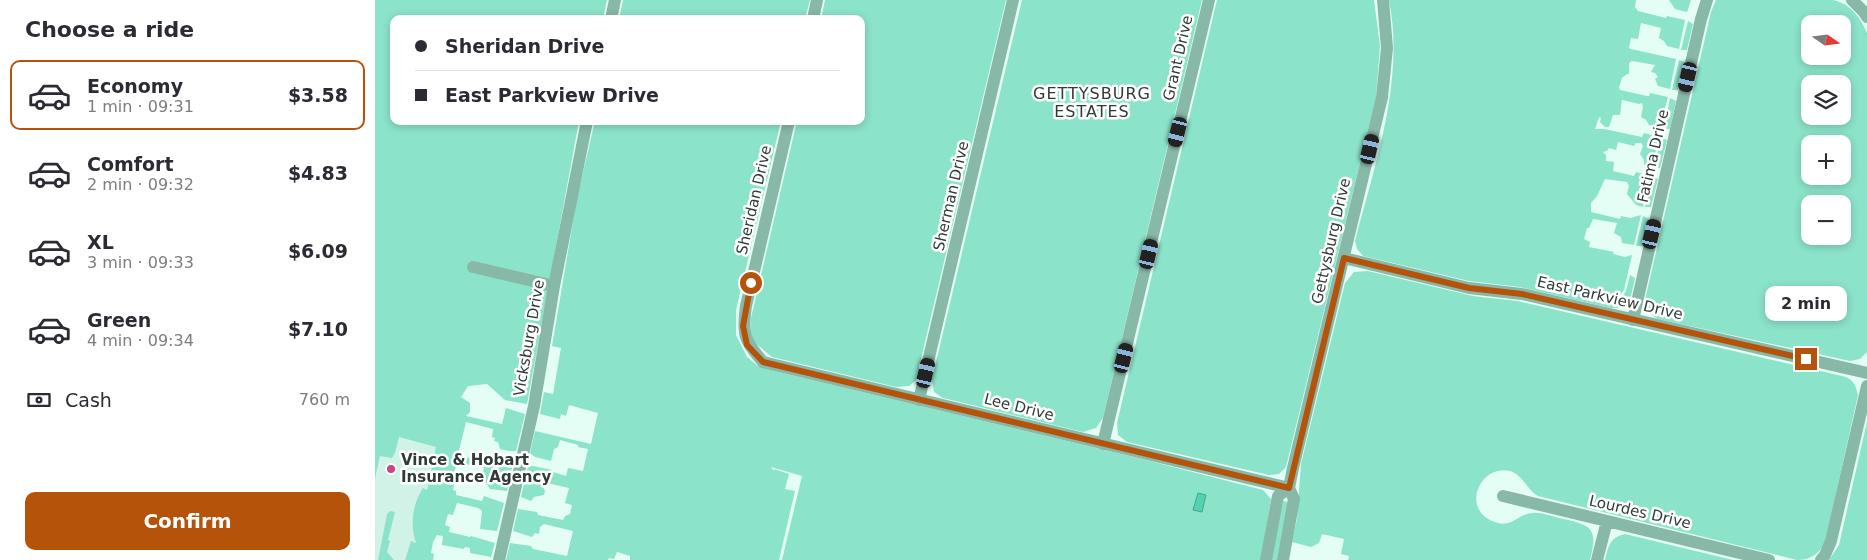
<!DOCTYPE html>
<html lang="en">
<head>
<meta charset="utf-8">
<style>
  body { margin:0; font-family:"DejaVu Sans",sans-serif; background:#f2f2f3; color:#2b2b33; height:100vh; display:flex; flex-direction:column; font-size:19px; white-space:nowrap }
  * { box-sizing:border-box; margin:0 }
  p { font-size:16px; color:#7c7c81 }
  .icon { flex:none; width:28px; height:28px; fill:none; stroke:currentColor; stroke-width:2; stroke-linecap:round; stroke-linejoin:round }
  .map { position:relative; flex:1; overflow:hidden }
  .drawer { display:flex; flex-direction:column; background:#fff; width:375px }
  .drawer>* { flex:none }
  .top-card { position:absolute; left:15px; top:15px; width:475px; height:110px; border-radius:10px; box-shadow:0 2px 8px #0003; display:grid; align-content:center; height:110px; padding:0 25px; background:#fff }
  .needle { width:32px; rotate:104deg }
  .controls { position:absolute; left:1426px; top:15px; display:grid; gap:10px }
  .controls a { display:grid; place-items:center; width:50px; height:50px; border-radius:10px; background:#fff; box-shadow:0 2px 8px #0003; font-size:25px }
  .end { position:absolute; width:22px; height:22px; margin:-11px; border:6px solid #b45309; background:#fff; box-shadow:0 0 0 2px #fff }
  .from { border-radius:50% }
  .bubble { position:absolute; height:35px; border-radius:10px; background:#fff; box-shadow:0 2px 8px #0003; font-size:16px; font-weight:600; line-height:35px; text-align:center }
  .car { position:absolute; width:15px; height:30px; margin:-15px -8px; border-radius:6px; box-shadow:0 0 4px 1px #0007; background:linear-gradient(#222 24%,#8ab4d8 0 40%,#222 0 76%,#8ab4d8 0 86%,#222 0) }
  .top-card b { display:flex; align-items:center; gap:18px; height:48px; font-size:19px }
  .top-card b+b { border-top:1px solid #e1e1e2 }
  .top-card i { width:12px; height:12px; background:#2b2b33 }
  ul { padding:0; list-style:none }
  li { display:flex; align-items:center; gap:15px; height:70px; margin:0 10px 8px; padding:0 15px; border:2px solid transparent; border-radius:10px }
  li div { flex:1 }
  li b { display:block; font-size:19px }
  li em { font-style:normal; font-weight:600 }
  li.current { border-color:#b45309 }
  li>.icon { width:45px; height:45px; stroke-width:1.5 }
  h2 { padding:0 25px; font-size:22px; line-height:60px }
  .pay { display:flex; align-items:center; gap:12px; height:55px; padding:0 25px; font-size:19px }
  .pay p { margin-inline-start:auto }
  .button { display:flex; gap:10px; margin-top:auto; padding:10px 25px }
  .button a { flex:1; height:58px; border-radius:10px; background:#b45309; color:#fff; font-size:20px; font-weight:600; line-height:58px; text-align:center }
  main { display:flex; flex:1; min-height:0 }
  .map>svg:first-child { display:block }
  .built { fill:#d1f3e7 }
  .green { fill:#8be3c9; fill-rule:evenodd }
  .water { fill:#51d3b2; stroke:#47a58d }
  .lines { fill:none; stroke-linecap:round; stroke-linejoin:round }
  .minor { stroke:#87b8a8; stroke-width:12 }
  .route { stroke:#b45309; stroke-width:6 }
  .poi-dot { fill:#ca4487; stroke:#fff; stroke-width:2 }
  .labels { text-anchor:middle; dominant-baseline:central; stroke-width:5; stroke-linejoin:round; paint-order:stroke }
  .street-label { font-size:15px; fill:#303a36; stroke:#fff }
  .poi-label { font-size:15px; font-weight:bold; fill:#303a36; stroke:#fff; text-anchor:start }
  .neighbourhood-label { font-size:16px; letter-spacing:1px; fill:#303a36; stroke:#fff }
</style>
</head>
<body>
<main>
<section class="drawer">
<h2>Choose a ride</h2>
<ul>
<li class="current"><svg class="icon" aria-label="car" viewBox="0 0 24 24"><path d="M5 17H2v-5l4-1 3-4h7l3 4 3 1v5h-3M9 17h6M6 11h13"/><circle cx="7" cy="17" r="2"/><circle cx="17" cy="17" r="2"/></svg><div><b>Economy</b><p>1 min · 09:31</p></div><em>$3.58</em></li>
<li><svg class="icon" aria-label="car" viewBox="0 0 24 24"><path d="M5 17H2v-5l4-1 3-4h7l3 4 3 1v5h-3M9 17h6M6 11h13"/><circle cx="7" cy="17" r="2"/><circle cx="17" cy="17" r="2"/></svg><div><b>Comfort</b><p>2 min · 09:32</p></div><em>$4.83</em></li>
<li><svg class="icon" aria-label="car" viewBox="0 0 24 24"><path d="M5 17H2v-5l4-1 3-4h7l3 4 3 1v5h-3M9 17h6M6 11h13"/><circle cx="7" cy="17" r="2"/><circle cx="17" cy="17" r="2"/></svg><div><b>XL</b><p>3 min · 09:33</p></div><em>$6.09</em></li>
<li><svg class="icon" aria-label="car" viewBox="0 0 24 24"><path d="M5 17H2v-5l4-1 3-4h7l3 4 3 1v5h-3M9 17h6M6 11h13"/><circle cx="7" cy="17" r="2"/><circle cx="17" cy="17" r="2"/></svg><div><b>Green</b><p>4 min · 09:34</p></div><em>$7.10</em></li>
</ul>
<div class="pay"><svg class="icon" aria-label="cash" viewBox="0 0 24 24"><path d="M3 7h18v10H3z"/><circle cx="12" cy="12" r="2"/></svg>Cash<p>760 m</p></div>
<div class="button"><a>Confirm</a></div>
</section>
<div class="map">
<svg width="1492" height="560" viewBox="0 0 1492 560">
  <rect width="100%" height="100%" fill="#e4fdf5"/>
  <!-- built -->
  <path class="built" d="M28,354L80,365L36,560H0V479Z"/>
  <!-- green -->
  <path class="green" d="M0,0H232L228,19H19V121H204L152,404L130,400L112,384L93,386L86,397L95,403V412L91,416L127,424L131,408L150,414L141,451H134L125,449L123,442L119,441L120,438L117,437L118,429L91,422L83,455L130,467L132,459L138,463L132,491L115,489L110,481L111,478L107,477L109,468L82,462L78,479L80,480L78,490L81,491V495L107,501L109,496L129,503L122,531L105,529L107,511L103,508L82,503L78,515L73,514L70,525L75,527L74,532L95,537L96,536L120,543L116,557L95,553V548L90,547L89,549L67,545L68,536L62,535L58,542L56,553L59,554L58,560H30L36,541L41,543C35,525 37,505 48,488L52,490L61,447L24,437L20,453L17,458L5,456L0,479Z
    M248,0H435L430,19H244Z
    M450,0H631L541,380L534,386L521,387L397,357L379,342L376,334V318L422,121H486V19H446Z
    M647,0H827L728,418L721,428L708,432L568,398L559,392L557,379Z
    M842,0H999L1005,46L1001,97L911,467L904,474L894,475L752,442L743,435L742,423Z
    M1014,0H1261L1260,7L1263,11L1291,18L1292,16L1310,20L1304,49L1292,46L1289,41L1284,38L1286,28L1266,23L1263,39L1256,38L1254,48L1256,49L1301,59L1295,89L1283,86L1280,79L1283,77L1280,73L1276,72L1280,65L1257,61L1254,63V74H1252L1247,78L1244,87L1245,90L1272,96H1274L1275,93L1293,97L1285,128L1274,125L1271,120L1266,117L1268,107L1267,103L1264,104L1248,100H1247L1245,115H1238L1234,127H1230L1225,122L1226,118L1224,117L1220,129H1229L1267,137L1269,133L1284,137L1277,167L1269,165V160L1265,154L1268,146L1266,143H1261L1259,146L1243,142L1241,150L1234,148L1232,151L1228,152L1231,155V161L1239,162L1238,171L1259,176L1261,172L1275,176L1268,207L1261,205L1252,194L1254,186L1252,182L1230,179L1222,196L1216,203V212L1245,219L1246,216L1255,218L1266,215L1259,245L1247,243L1246,237L1239,233L1242,223L1218,219L1214,228H1212L1209,239L1215,242L1214,247L1239,252L1238,254L1250,257L1257,255L1249,290L1243,298L1248,305L1242,308H1236L1145,287L1094,281L988,256L982,249L980,241C1000,164 1030,80 1014,0Z
    M1294,0H1316L1312,12L1300,9Z
    M1341,0H1458C1476,4 1485,17 1492,33V352L1485,359L1475,361L1283,319C1275,315 1271,309 1270,300L1336,12ZM1435,24H1468V56H1435ZM1435,84H1468V116H1435ZM1435,144H1468V176H1435ZM1435,204H1468V236H1435Z
    M1313,21L1318,24L1312,50H1306Z
    M1304,60L1310,62L1303,90H1297Z
    M1295,98L1301,101L1295,129H1289Z
    M220,121H406L361,310V335L372,357L383,366L404,372L771,460L888,490L896,499L886,560H407L427,476L396,467L399,471V469L414,474L410,489L420,491L404,560H255V556L242,552L239,559L234,558L233,560H131L135,543L156,546L158,549L192,556L198,531L169,524L165,527L164,534L160,533L157,537L138,531L143,509L162,512L163,515L188,520L190,516L195,514L197,505L190,503L194,488L172,483L168,487L170,491L169,495L159,497L156,501L146,497L153,466H158L177,470L178,472L191,476L193,468L208,471L213,449L203,447V445L185,440L183,447L179,449L176,461L160,457L155,453L160,431L216,444L223,413L194,405L191,416L186,414L185,419L165,414L169,392L178,394L186,348L177,346L202,198Z
    M1286,137L1292,140L1285,168H1279Z
    M1277,176L1283,179L1276,207H1270Z
    M1268,216L1274,219L1268,246H1261Z
    M993,271L1098,296L1142,301L1471,377L1476,380L1480,385L1483,395L1450,543C1444,554 1435,560 1422,560L1163,496C1152,490 1148,475 1135,471C1106,464 1087,506 1115,520C1138,531 1140,514 1158,513C1166,512 1176,516 1184,518C1215,525 1224,526 1215,560H973L974,556L966,554L969,539L947,534L944,543L936,547L917,542L922,519L926,464L970,283L979,272Z
    M1255,275L1260,278L1256,296L1250,303L1246,299L1251,291Z
    M1492,422V560H1454L1464,545Z
    M908,501L913,502L902,560H896Z
    M15,511L20,512L13,540L15,541L12,552L19,560H3L12,514Z
    M1250,534L1254,535L1358,560H1230C1233,547 1235,537 1250,534Z"/>
  <!-- water -->
  <path class="water" d="M823,493L831,495L827,512L818,510Z"/>
  <g class="lines">
    <!-- minor -->
    <path class="minor" d="M1477,0L1488,11L1492,17
      M236,19L240,0
      M438,19L442,0
      M414,121L371,306C367,335 369,340 388,362L914,488
      M969,258L1094,288L1147,294L1492,373
      M98,267L179,286
      M1258,320L1326,19L1332,0
      M544,400L638,0
      M728,444L834,0
      M1128,496L1394,560
      M124,560L159,406L179,286L212,121
      M891,560L903,496L914,488
      M908,560L919,499L914,488L918,468L1007,97L1012,48L1008,0
      M1222,560L1232,521
      M1446,560L1450,555L1456,541L1492,386"/>
  </g>
  <g class="lines">
    <!-- route -->
    <path class="route" d="M376,283L368,326L372,345L388,362L914,488L969,258L1094,288L1147,294L1431,359"/>
  </g>
  <!-- markers -->
  <circle class="poi-dot" cx="16" cy="469" r="5"/>
  <g class="labels">
    <!-- street labels -->
    <g class="street-label">
      <text transform="translate(803 58) rotate(-77)">Grant Drive</text>
      <text transform="translate(1278 156) rotate(-77)">Fatima Drive</text>
      <text transform="translate(576 196) rotate(-77)">Sherman Drive</text>
      <text transform="translate(379 200) rotate(-77)">Sheridan Drive</text>
      <text transform="translate(956 241) rotate(-77)">Gettysburg Drive</text>
      <text transform="translate(1235 298) rotate(13)">East Parkview Drive</text>
      <text transform="translate(154 338) rotate(-80)">Vicksburg Drive</text>
      <text transform="translate(644 407) rotate(14)">Lee Drive</text>
      <text transform="translate(1265 512) rotate(13)">Lourdes Drive</text>
    </g>
    <!-- poi labels -->
    <g class="poi-label">
      <text x="26" y="460">Vince &amp; Hobart<tspan x="26" dy="17">Insurance Agency</tspan></text>
    </g>
    <!-- neighbourhood labels -->
    <g class="neighbourhood-label">
      <text x="717" y="93">GETTYSBURG<tspan x="717" dy="18">ESTATES</tspan></text>
    </g>
  </g>
</svg>
<div class="controls">
<a><svg class="needle" viewBox="-14 -14 28 28"><path d="M0-13l5 13h-10z" fill="#e53935"/><path d="M0 13l5-13h-10z" fill="#7c7c81"/></svg></a>
<a><svg class="icon" aria-label="layers" viewBox="0 0 24 24"><path d="M12 4l9 5-9 5-9-5zM3 14l9 5 9-5"/></svg></a>
<a>+</a>
<a>−</a>
</div>
<i class="end from" style="left:376px;top:283px"></i>
<i class="end" style="left:1431px;top:359px"></i>
<div class="bubble" style="left:1390px;top:286px;width:82px">2 min</div>
<i class="car" style="left:1313px;top:77px;rotate:193deg"></i>
<i class="car" style="left:803px;top:132px;rotate:194deg"></i>
<i class="car" style="left:995px;top:149px;rotate:13deg"></i>
<i class="car" style="left:1277px;top:234px;rotate:13deg"></i>
<i class="car" style="left:774px;top:254px;rotate:13deg"></i>
<i class="car" style="left:749px;top:358px;rotate:14deg"></i>
<i class="car" style="left:551px;top:373px;rotate:13deg"></i>
<div class="top-card">
<b><i class="from"></i>Sheridan Drive</b>
<b><i></i>East Parkview Drive</b>
</div>
</div>
</main>
</body>
</html>
